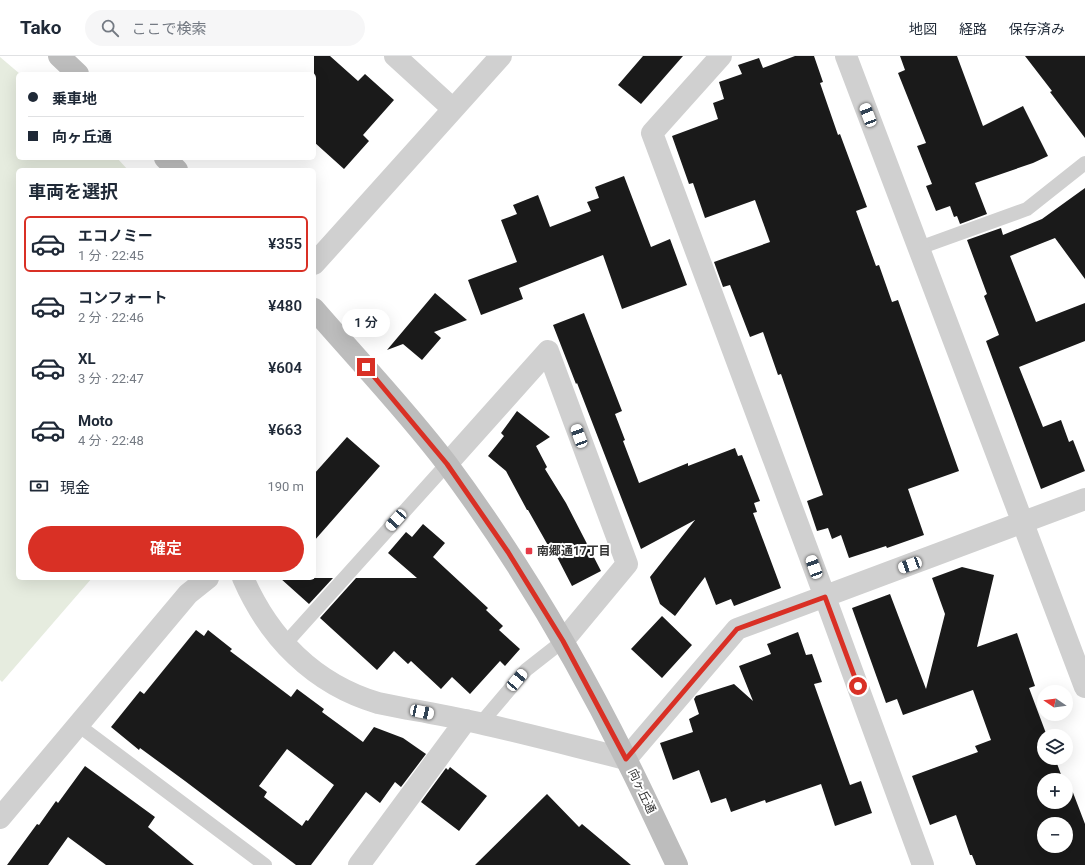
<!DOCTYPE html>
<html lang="ja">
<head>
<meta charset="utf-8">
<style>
  body { margin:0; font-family:Roboto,"Noto Sans JP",sans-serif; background:#f6f6f7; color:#1f2937; height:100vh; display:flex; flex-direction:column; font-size:15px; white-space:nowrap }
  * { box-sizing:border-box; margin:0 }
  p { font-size:13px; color:#747a83 }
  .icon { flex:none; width:22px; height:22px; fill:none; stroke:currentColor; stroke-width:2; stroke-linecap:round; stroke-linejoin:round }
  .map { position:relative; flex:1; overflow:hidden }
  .side { position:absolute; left:16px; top:112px; width:300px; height:412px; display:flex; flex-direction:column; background:#fff; border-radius:6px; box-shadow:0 4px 16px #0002 }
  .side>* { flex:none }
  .guide { position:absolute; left:16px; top:16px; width:300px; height:88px; border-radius:6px; box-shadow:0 4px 16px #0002; display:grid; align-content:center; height:88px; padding:0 12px; background:#fff }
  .needle { width:26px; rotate:283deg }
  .fabs { position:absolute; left:1037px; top:629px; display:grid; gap:8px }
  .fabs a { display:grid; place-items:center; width:36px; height:36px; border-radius:50%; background:#fff; box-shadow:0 4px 16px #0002; font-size:20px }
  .end { position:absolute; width:18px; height:18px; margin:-9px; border:5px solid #d93025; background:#fff; box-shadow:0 0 0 2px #fff }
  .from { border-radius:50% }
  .bubble { position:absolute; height:28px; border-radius:14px; background:#fff; box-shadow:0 4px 16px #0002; font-size:13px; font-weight:600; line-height:28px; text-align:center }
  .car { position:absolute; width:12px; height:24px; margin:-12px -6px; border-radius:5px; box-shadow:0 0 3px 1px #0007; background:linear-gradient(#fff 24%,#345 0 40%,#fff 0 76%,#345 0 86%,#fff 0) }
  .guide b { display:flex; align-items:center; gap:14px; height:38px; font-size:15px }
  .guide b+b { border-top:1px solid #e0e1e3 }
  .guide i { width:10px; height:10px; background:#1f2937 }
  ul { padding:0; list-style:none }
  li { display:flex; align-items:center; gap:12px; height:56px; margin:0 8px 6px; padding:0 4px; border:2px solid transparent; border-radius:6px }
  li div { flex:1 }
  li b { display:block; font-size:15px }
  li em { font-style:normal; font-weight:600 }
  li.current { border-color:#d93025 }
  li>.icon { width:36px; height:36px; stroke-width:1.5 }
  h2 { padding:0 12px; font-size:18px; line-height:48px }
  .pay { display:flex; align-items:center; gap:10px; height:44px; padding:0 12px; font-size:15px }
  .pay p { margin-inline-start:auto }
  .cta { display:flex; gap:8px; margin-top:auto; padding:8px 12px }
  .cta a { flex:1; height:46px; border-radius:24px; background:#d93025; color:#fff; font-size:16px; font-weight:600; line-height:46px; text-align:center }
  header { display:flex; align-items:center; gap:24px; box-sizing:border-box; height:56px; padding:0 20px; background:#fff; border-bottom:1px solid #e0e1e3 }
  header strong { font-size:19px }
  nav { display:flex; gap:22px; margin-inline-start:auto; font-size:14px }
  .search { width:280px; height:36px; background:#f6f6f7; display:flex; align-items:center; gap:10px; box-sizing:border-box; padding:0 14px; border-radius:22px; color:#747a83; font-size:15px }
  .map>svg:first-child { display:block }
  .green { fill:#e6ecdf }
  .building { fill:#1a1a1a; fill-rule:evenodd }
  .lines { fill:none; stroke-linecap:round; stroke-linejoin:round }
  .lane { stroke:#d0d0d0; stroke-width:14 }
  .street { stroke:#d0d0d0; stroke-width:22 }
  .secondary { stroke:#bdbdbd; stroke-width:22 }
  .route { stroke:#d93025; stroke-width:5 }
  .poi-dot { fill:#e63946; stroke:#fff; stroke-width:1.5 }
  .labels { text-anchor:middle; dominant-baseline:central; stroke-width:4; stroke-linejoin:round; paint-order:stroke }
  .poi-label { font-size:12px; font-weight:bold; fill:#333; stroke:#fff; text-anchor:start }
  .street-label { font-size:12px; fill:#333; stroke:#fff }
</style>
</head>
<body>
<header>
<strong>Tako</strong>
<div class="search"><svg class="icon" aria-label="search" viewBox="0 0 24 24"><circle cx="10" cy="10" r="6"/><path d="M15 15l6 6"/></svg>ここで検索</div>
<nav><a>地図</a><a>経路</a><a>保存済み</a></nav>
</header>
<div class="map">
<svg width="1085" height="809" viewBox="0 0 1085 809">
  <rect width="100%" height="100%" fill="#fff"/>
  <!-- green -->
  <path class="green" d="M0,1L20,18H18V102H117L128,114H18V522H92L2,626L0,624Z"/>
  <!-- building -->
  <path class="building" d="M314,0H330L358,25L365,18L394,44L363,79L369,85L344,113L314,86Z
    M643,0H683L641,48L618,29Z
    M795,0H814L823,26L820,27L838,79L840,78L867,151L856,155L876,210L879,209L892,246L898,244L959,415L908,433L924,479L887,492L886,490L849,502L841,479L832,483L828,472L817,475L807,445L823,439L781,318L778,319L763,276L750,281L730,229L723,231L714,206L770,186L755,144L705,162L693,127L689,128L672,80L718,63L713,47L724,43L719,26L742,18L738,9L759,2L763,12Z
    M900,0H957L983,70L1023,50L1048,100L1033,107L975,127L987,158L960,168L957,160L954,161L950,150L936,155L926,130L932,128L917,90L926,87L898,17L905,14Z
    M1025,0H1085V82L1050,36L1052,35Z
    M624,120L651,191L670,183L687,229L622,253L603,199L519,232L523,243L481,259L468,224L517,206L501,164L517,158L513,149L538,139L550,171L591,155L587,146L599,142L595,131Z
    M1085,132V223L1055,182L1010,200L1036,266L1085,247V285L1019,311L1043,371L1061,364L1069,386L1073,384L1085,415L1041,433L986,285L999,279L984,240L987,238L967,184L1001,172L1003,179L1042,163Z
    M435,237L467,264L434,276L441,282L422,304L403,288L387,294Z
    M584,257L622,355L615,358L625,384L623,385L639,427L688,407V410L735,392L738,400L742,399L760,445L754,447L757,456L753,457L781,532L734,550L731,543L716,549L705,521L675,560L660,548L650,521L695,464L641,493L577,327L576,328L553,269Z
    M517,355L550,381L536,390L547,411L545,413L566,447L601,515L572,530L556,499L554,500L528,454H527L506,415L488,400L504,380L501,377Z
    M347,381L380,410L314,485V418Z
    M423,468L445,487L433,501L488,552L486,554L503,570L499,574L520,593L505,610L500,605L470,638L452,621L441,633L411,605L408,608L394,595L377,614L320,562L356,522H417L388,497L406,476L412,481Z
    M962,511L994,519L977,591L1017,577L1035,630L1029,632L1047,680H1044V702H1055L1063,724H1044V746H1066V733L1067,736L1072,734L1085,768V809H976L972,799H970L956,759L930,769L912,720L978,696L975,690L991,684L973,634L903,659L897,643L886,647L852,552L890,538L926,633L945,558L932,522ZM1044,768H1066V790H1044Z
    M280,522H333L309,548Z
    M662,560L692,589L662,622L631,593Z
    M196,574L204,580L208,574L232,593L230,595L291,641L297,633L324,653L322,656L363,686L374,671L403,682L426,698L401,731L395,726L380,747L366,736L311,809H296L185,725L140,692L139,694L111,671L140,635L144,638ZM287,693L334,729L308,765L306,764L302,770L264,741L267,736L259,730Z
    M798,576L806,599L812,598L822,626L814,628L850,729L861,725L872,757L835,770L821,728L766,747L765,744L731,756L726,742L711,747L699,714L673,724L660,687L693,676L689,663L699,658L694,643L696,640L734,628L753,645L739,610L771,598L767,588Z
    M85,710L155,761L148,771L194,809H106L68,781L48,809H7L37,768L39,769L56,745L58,747Z
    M450,711L487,740L459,775L421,746L446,712L448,714Z
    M547,738L579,771L582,768L631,809H475Z"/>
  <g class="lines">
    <!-- lane -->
    <path class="lane" d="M919,192L1027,153L1085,107
      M285,588L447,408
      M481,667L526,614L563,585
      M78,669L265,809"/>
    <!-- street -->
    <path class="street" d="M395,0L453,53
      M721,0L652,77L825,541L923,809
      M846,0L1085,631
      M314,208L501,0
      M447,408L548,295L627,508L563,585
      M243,522C269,582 314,628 378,647C388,649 398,651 408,653C432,657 456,662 479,667C528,678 577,691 626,703L737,573L1085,443
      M0,762L188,538L208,522
      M359,809L466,664"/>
    <!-- secondary -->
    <path class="secondary" d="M59,0L78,18
      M165,102L177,114
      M314,253C359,305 406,354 447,408C516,501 575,600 626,703C644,738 660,774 677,809"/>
  </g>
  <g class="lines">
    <!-- route -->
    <path class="route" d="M366,311L447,408L508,496L563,585L626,703L737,573L825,541L858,630"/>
  </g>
  <!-- markers -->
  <rect class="poi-dot" x="525" y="491" width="8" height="8" rx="2"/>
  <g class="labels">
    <!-- poi labels -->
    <g class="poi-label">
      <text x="537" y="495">南郷通17丁目</text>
    </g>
    <!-- street labels -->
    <g class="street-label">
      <text transform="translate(642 735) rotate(65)">向ヶ丘通</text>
    </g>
  </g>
</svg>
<div class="fabs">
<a><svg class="needle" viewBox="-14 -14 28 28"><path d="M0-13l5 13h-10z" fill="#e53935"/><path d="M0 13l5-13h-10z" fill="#747a83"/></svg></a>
<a><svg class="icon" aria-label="layers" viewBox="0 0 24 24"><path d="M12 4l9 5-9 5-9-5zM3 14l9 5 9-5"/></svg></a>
<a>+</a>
<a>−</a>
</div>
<i class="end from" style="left:858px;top:630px"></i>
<i class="end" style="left:366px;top:311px"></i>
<div class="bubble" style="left:342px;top:253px;width:48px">1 分</div>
<i class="car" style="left:868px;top:59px;rotate:339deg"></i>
<i class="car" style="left:579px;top:380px;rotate:340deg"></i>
<i class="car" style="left:396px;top:464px;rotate:222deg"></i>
<i class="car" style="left:910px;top:509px;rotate:250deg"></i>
<i class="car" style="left:814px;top:511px;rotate:340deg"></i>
<i class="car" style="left:517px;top:624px;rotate:40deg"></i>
<i class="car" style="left:422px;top:656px;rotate:102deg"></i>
<div class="guide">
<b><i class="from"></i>乗車地</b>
<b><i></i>向ヶ丘通</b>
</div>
<section class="side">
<h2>車両を選択</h2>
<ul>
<li class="current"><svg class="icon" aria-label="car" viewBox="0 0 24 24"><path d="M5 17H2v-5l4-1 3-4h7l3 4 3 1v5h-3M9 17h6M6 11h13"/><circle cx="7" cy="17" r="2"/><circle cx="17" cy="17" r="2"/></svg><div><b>エコノミー</b><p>1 分 · 22:45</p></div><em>¥355</em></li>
<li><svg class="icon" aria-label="car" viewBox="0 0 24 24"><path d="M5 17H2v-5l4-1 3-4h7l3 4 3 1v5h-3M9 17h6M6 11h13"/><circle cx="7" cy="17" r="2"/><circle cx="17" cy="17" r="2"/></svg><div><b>コンフォート</b><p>2 分 · 22:46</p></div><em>¥480</em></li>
<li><svg class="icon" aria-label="car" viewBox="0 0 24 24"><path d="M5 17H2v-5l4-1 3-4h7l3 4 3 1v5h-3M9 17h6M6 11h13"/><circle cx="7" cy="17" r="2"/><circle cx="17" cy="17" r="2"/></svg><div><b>XL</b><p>3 分 · 22:47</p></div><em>¥604</em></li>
<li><svg class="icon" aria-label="car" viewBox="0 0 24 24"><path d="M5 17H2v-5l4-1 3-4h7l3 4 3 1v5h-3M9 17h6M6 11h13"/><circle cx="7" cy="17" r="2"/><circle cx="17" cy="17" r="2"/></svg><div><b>Moto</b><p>4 分 · 22:48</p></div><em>¥663</em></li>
</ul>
<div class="pay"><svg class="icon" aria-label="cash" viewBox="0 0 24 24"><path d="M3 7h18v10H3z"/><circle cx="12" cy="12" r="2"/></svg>現金<p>190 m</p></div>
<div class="cta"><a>確定</a></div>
</section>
</div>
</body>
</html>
